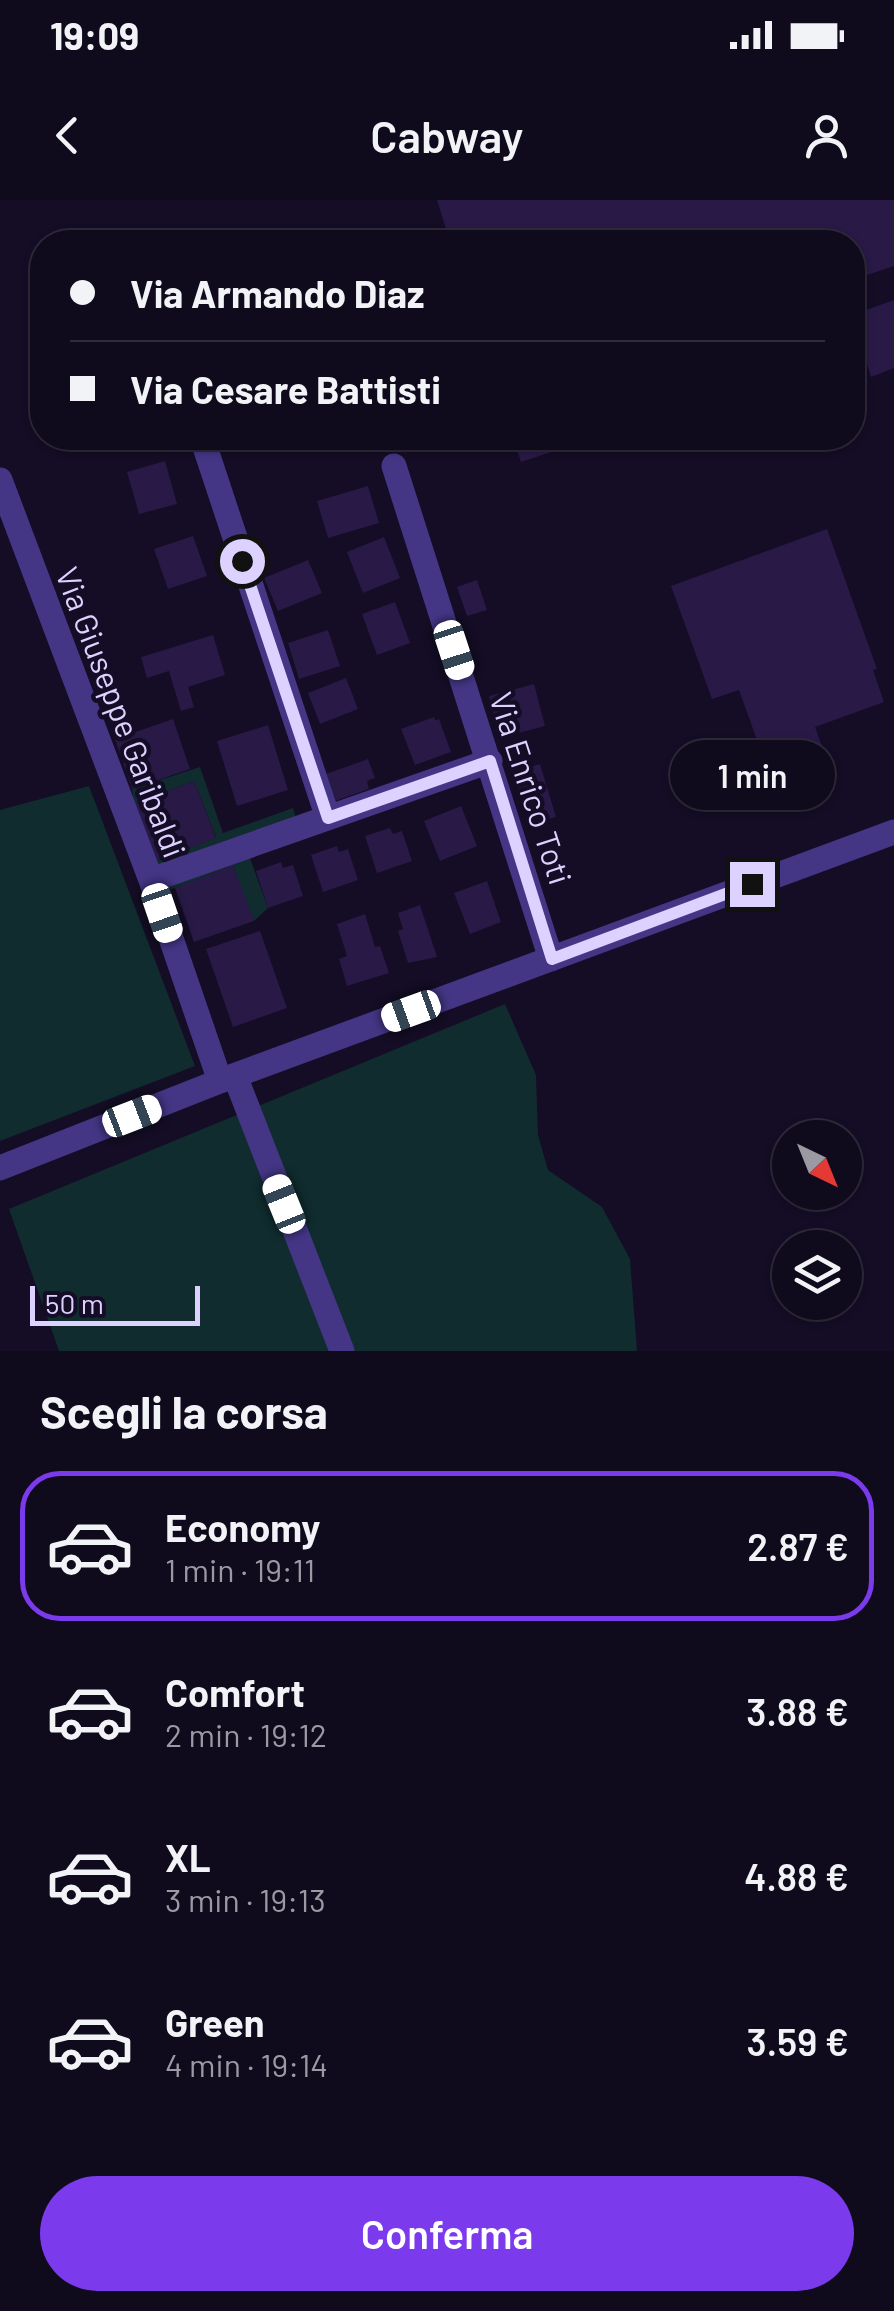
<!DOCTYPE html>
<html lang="it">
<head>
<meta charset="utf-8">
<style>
  body { margin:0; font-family:Barlow,sans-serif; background:#1d1829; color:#f1f3f6; height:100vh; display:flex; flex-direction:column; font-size:38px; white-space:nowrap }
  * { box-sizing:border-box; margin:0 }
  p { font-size:32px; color:#9b9aa3 }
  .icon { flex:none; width:55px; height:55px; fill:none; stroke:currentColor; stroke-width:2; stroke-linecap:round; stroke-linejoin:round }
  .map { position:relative; height:1151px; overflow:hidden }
  .details { display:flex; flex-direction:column; background:#0f0a1c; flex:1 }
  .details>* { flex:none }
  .banner { position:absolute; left:30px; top:30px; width:835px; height:220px; border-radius:40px; box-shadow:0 2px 8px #0004,0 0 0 2px #2f2b3b; display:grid; align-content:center; height:220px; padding:0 40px; background:#0f0a1c }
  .needle { width:65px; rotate:137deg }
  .fabs { position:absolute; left:772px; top:920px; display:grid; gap:20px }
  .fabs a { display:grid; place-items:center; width:90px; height:90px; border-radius:50%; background:#0f0a1c; box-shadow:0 2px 8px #0004,0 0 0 2px #2f2b3b; font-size:50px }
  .scale { position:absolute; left:30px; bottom:25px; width:170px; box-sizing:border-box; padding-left:10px; border:5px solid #dcd1ff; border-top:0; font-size:28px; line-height:35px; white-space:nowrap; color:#dcd1ff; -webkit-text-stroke:8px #140d25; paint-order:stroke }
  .end { position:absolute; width:45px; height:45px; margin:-22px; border:12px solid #dcd1ff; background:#111; box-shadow:0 0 0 5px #111 }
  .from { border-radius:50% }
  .bubble { position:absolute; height:70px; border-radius:35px; background:#0f0a1c; box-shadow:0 2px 8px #0004,0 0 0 2px #2f2b3b; font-size:32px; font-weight:600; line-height:70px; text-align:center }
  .car { position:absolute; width:30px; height:60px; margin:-30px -15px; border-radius:12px; box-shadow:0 0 8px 2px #0007; background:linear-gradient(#fff 24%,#345 0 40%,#fff 0 76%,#345 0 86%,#fff 0) }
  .banner b { display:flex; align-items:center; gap:35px; height:95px; font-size:38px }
  .banner b+b { border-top:2px solid #2f2b3b }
  .banner i { width:25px; height:25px; background:#f1f3f6 }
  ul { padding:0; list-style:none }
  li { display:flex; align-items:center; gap:30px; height:150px; margin:0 20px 15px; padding:0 20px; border:5px solid transparent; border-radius:40px }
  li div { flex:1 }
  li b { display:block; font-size:38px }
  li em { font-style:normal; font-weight:600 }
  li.on { border-color:#7c3aed }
  li>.icon { width:90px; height:90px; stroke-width:1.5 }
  h2 { padding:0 40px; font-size:45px; line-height:120px }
  .cta { display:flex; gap:20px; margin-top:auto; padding:20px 40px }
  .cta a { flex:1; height:115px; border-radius:60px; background:#7c3aed; color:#fff; font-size:40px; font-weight:600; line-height:115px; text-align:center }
  .status { display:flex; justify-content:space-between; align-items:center; height:70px; padding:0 50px; background:#0f0a1c; direction:ltr }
  .status svg { height:28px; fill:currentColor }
  header { display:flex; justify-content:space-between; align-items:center; height:130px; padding:0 40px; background:#0f0a1c; font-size:45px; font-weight:600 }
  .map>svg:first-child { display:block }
  .green { fill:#102c2f }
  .building { fill:#281946 }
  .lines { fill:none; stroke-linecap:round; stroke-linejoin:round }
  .minor { stroke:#443685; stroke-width:25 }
  .route { stroke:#dcd1ff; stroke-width:12 }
  .labels { text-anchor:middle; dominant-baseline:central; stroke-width:9; stroke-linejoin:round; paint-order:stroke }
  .street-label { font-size:32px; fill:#dcd1ff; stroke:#140d25 }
</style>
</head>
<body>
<div class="status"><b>19:09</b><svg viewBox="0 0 49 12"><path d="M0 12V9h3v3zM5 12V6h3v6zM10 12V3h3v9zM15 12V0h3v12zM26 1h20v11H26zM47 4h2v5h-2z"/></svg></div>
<header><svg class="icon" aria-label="back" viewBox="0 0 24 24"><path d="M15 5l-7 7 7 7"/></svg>Cabway<svg class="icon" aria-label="person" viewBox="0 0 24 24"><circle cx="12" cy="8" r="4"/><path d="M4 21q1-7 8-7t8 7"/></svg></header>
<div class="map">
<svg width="894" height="1151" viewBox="0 0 894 1151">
  <rect width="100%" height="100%" fill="#140d25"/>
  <!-- green -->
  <path class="green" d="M200,567L223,633L293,608L299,628L246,647L268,708L254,721L175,688L167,690L156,661L216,637L194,581L134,604L132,589Z
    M89,586L195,866L0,941V610Z
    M505,804L536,875L538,935L548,970L602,1007L630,1059L637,1151H59L9,1009Z"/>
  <!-- building -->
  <path class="building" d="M437,0H894V66L852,80V42H450Z
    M894,100V168L871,177L852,115Z
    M401,238H436L437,242L404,251Z
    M513,238H593L521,262Z
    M165,261L177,304L139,314L127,272Z
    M368,286L379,323L328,338L317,301Z
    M827,329L877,469L873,470L884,502L815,527L833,576L777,596L739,490L712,499L671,386Z
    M193,336L207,376L168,389L154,349Z
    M384,337L400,378L363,393L347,352Z
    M308,360L322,393L278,411L264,378Z
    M477,380L487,410L467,416L457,387Z
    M395,402L410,443L377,455L362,414Z
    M328,430L340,466L299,479L288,443Z
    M213,435L225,475L188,487L194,507L181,511L169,471L147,478L141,457Z
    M346,478L358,509L320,524L308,493Z
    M534,484L545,526L500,538L489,496Z
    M434,517L435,520L439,519L451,552L415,565L401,529Z
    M173,519L190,569L132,589L115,539Z
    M268,525L288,590L237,606L217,541Z
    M368,559L375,578L367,581L369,589L335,601L326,574Z
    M540,564L556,617L529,625L513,572Z
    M194,581L216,638L156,661L134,604Z
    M461,606L477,646L440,661L424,621Z
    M390,628L393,634L402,631L412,661L377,673L365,636Z
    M337,646L339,652L348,649L358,680L323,692L311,655Z
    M281,662L283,668L293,665L303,696L268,708L256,671Z
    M233,665L254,721L194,742L175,688Z
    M487,681L501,722L470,734L454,693Z
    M420,705L437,757L408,763L398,731L403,729L398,713Z
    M365,714L375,747L380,746L389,773L347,786L339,759L347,756L337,724Z
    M260,731L287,808L233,827L206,749Z"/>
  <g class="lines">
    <!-- minor -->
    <path class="minor" d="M206,250L328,618
      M394,266L551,759
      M0,280L151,680L220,881
      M151,680L490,561
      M235,876L342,1151
      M0,968L220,881L894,632"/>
  </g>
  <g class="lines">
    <!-- route -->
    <path class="route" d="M242,361L328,618L490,561L552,759L752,684"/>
  </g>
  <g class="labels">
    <!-- street labels -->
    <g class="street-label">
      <text transform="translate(122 512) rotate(69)">Via Giuseppe Garibaldi</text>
      <text transform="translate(532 588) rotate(72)">Via Enrico Toti</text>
    </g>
  </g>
</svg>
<div class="fabs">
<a><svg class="needle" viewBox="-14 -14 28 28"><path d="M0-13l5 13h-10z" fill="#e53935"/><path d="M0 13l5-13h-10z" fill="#9b9aa3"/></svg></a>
<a><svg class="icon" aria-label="layers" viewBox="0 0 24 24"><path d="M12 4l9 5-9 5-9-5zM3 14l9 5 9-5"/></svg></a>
</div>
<div class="scale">50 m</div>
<i class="end from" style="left:242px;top:361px"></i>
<i class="end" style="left:752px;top:684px"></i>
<div class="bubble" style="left:670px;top:540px;width:165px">1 min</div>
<i class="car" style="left:454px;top:450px;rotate:162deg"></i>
<i class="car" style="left:162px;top:713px;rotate:161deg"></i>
<i class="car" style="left:411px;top:811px;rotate:250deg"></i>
<i class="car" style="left:132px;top:916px;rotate:69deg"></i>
<i class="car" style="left:284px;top:1004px;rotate:338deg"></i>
<div class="banner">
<b><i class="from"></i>Via Armando Diaz</b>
<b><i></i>Via Cesare Battisti</b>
</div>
</div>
<section class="details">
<h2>Scegli la corsa</h2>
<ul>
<li class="on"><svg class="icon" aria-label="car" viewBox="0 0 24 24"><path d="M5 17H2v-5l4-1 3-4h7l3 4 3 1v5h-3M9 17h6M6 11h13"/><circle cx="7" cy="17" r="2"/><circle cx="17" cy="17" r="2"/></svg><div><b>Economy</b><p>1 min · 19:11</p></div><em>2.87 €</em></li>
<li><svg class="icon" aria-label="car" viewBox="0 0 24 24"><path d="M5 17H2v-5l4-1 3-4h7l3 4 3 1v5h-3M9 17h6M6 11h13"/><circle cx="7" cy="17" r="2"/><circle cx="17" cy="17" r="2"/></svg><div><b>Comfort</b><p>2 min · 19:12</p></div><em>3.88 €</em></li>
<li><svg class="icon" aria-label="car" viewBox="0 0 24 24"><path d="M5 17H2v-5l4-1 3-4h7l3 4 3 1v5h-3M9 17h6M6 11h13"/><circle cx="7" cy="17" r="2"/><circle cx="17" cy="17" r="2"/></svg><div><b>XL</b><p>3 min · 19:13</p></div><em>4.88 €</em></li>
<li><svg class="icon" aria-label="car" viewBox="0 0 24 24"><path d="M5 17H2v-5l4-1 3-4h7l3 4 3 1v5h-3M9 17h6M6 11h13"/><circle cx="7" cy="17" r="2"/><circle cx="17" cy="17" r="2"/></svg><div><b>Green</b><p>4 min · 19:14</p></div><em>3.59 €</em></li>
</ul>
<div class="cta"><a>Conferma</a></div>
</section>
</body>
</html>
